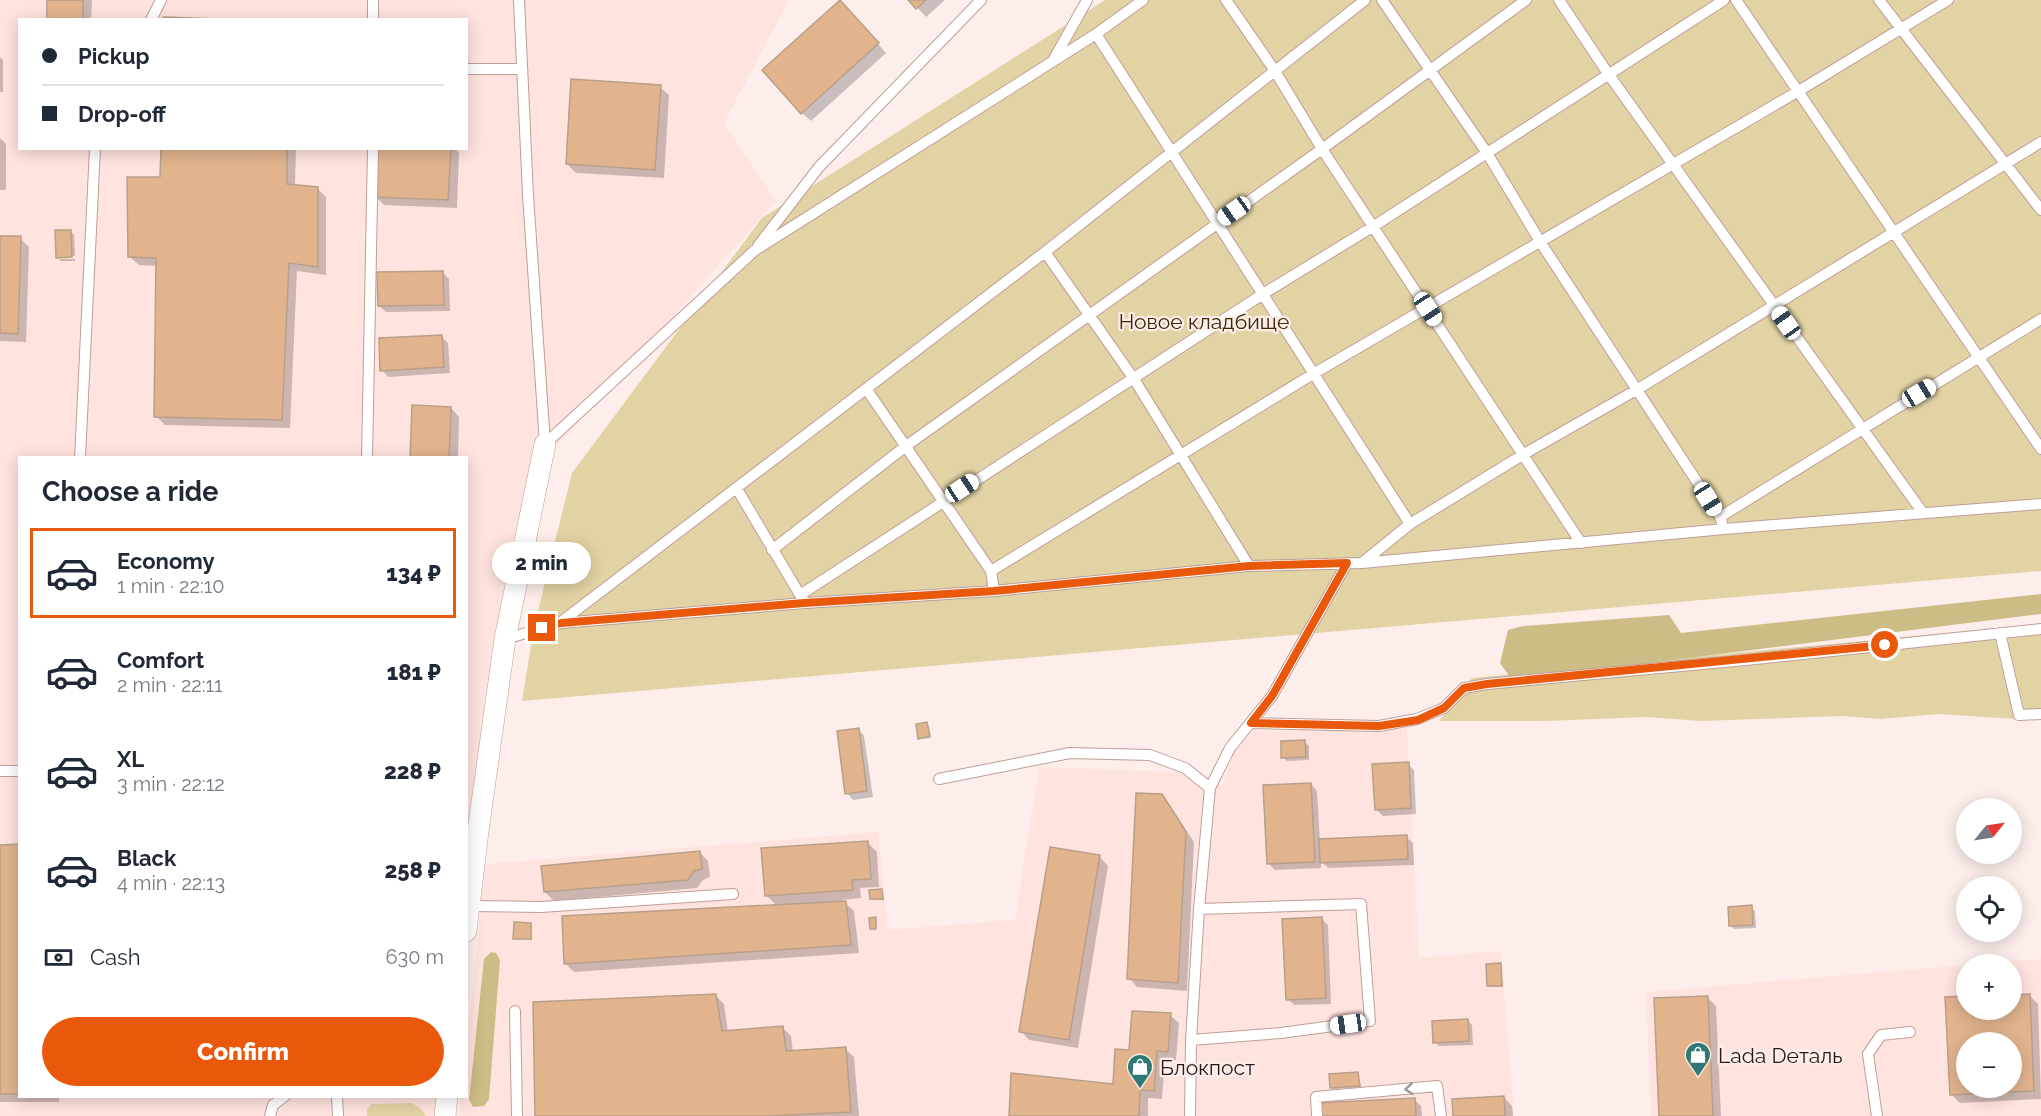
<!DOCTYPE html>
<html lang="en">
<head>
<meta charset="utf-8">
<style>
  body { margin:0; font-family:Raleway,sans-serif; background:#f2f2f3; color:#1f2937; height:100vh; display:flex; flex-direction:column; font-size:22px; white-space:nowrap }
  * { box-sizing:border-box; margin:0 }
  p { font-size:20px; color:#747a83 }
  .icon { flex:none; width:33px; height:33px; fill:none; stroke:currentColor; stroke-width:2; stroke-linecap:round; stroke-linejoin:round }
  .map { position:relative; flex:1; overflow:hidden }
  .panel { position:absolute; left:18px; top:456px; width:450px; height:642px; display:flex; flex-direction:column; background:#fff; border-radius:0px; box-shadow:0 3px 15px #0003 }
  .panel>* { flex:none }
  .guide { position:absolute; left:18px; top:18px; width:450px; height:132px; border-radius:0px; box-shadow:0 3px 15px #0003; display:grid; align-content:center; height:132px; padding:0 24px; background:#fff }
  .needle { width:39px; rotate:60deg }
  .fabs { position:absolute; left:1956px; top:798px; display:grid; gap:12px }
  .fabs a { display:grid; place-items:center; width:66px; height:66px; border-radius:50%; background:#fff; box-shadow:0 3px 15px #0003; font-size:30px }
  .end { position:absolute; width:27px; height:27px; margin:-14px; border:8px solid #ea580c; background:#fff; box-shadow:0 0 0 3px #fff }
  .from { border-radius:50% }
  .bubble { position:absolute; height:42px; border-radius:21px; background:#fff; box-shadow:0 3px 15px #0003; font-size:20px; font-weight:800; line-height:42px; text-align:center }
  .car { position:absolute; width:18px; height:36px; margin:-18px -9px; border-radius:8px; box-shadow:0 0 4px 2px #0007; background:linear-gradient(#fff 24%,#345 0 40%,#fff 0 76%,#345 0 86%,#fff 0) }
  .guide b { display:flex; align-items:center; gap:21px; height:57px; font-size:22px }
  .guide b+b { border-top:2px solid #e0e1e3 }
  .guide i { width:15px; height:15px; background:#1f2937 }
  ul { padding:0; list-style:none }
  li { display:flex; align-items:center; gap:18px; height:90px; margin:0 12px 9px; padding:0 12px; border:3px solid transparent; border-radius:0px }
  li div { flex:1 }
  li b { display:block; font-size:22px }
  li em { font-style:normal; font-weight:800 }
  li.current { border-color:#ea580c }
  li>.icon { width:54px; height:54px; stroke-width:1.5 }
  h2 { padding:0 24px; font-size:27px; line-height:72px }
  .pay { display:flex; align-items:center; gap:15px; height:66px; padding:0 24px; font-size:22px }
  .pay p { margin-inline-start:auto }
  .primary-button { display:flex; gap:12px; margin-top:auto; padding:12px 24px }
  .primary-button a { flex:1; height:69px; border-radius:36px; background:#ea580c; color:#fff; font-size:24px; font-weight:800; line-height:69px; text-align:center }
  .map>svg:first-child { display:block }
  .built { fill:#ffe3de; fill-rule:evenodd }
  .green { fill:#e2d3a4 }
  .forest { fill:#ccbc86 }
  .shadow { fill:#0003; fill-rule:evenodd }
  .building { fill:#e2b48e; stroke:#b99f89; stroke-width:1.5; fill-rule:evenodd }
  .lines { fill:none; stroke-linecap:round; stroke-linejoin:round }
  .service-casing { stroke:#c09d97; stroke-width:12 }
  .minor-casing { stroke:#c09d97; stroke-width:22 }
  .service { stroke:#fff; stroke-width:10 }
  .minor { stroke:#fff; stroke-width:21 }
  .oneway { stroke:#9e9897 }
  .route { stroke:#ea580c; stroke-width:8 }
  .labels { text-anchor:middle; dominant-baseline:central; stroke-width:4.5; stroke-linejoin:round; paint-order:stroke }
  .park-label { font-size:21px; fill:#362a00; stroke:#fdeeeb }
  .poi-label { font-size:21px; fill:#271917; stroke:#fdeeeb; text-anchor:start }
</style>
</head>
<body>
<div class="map">
<svg width="2041" height="1116" viewBox="0 0 2041 1116">
  <rect width="100%" height="100%" fill="#fdeeeb"/>
  <!-- built -->
  <path class="built" d="M0,0H789L724,123L776,201L536,469L467,895L466,458H20V1096L444,1097L442,1116H0ZM20,20H466V148H20Z
    M1407,728L1419,958L1501,951L1514,1116H459L461,1097L466,1096L467,1045L485,864L878,832L888,930L1015,920L1039,767L1174,772L1222,785L1234,753L1253,731Z
    M2041,959V1116H1651L1646,992L1966,965V1010H2012V964H1974ZM1966,1042H2012V1088H1966Z"/>
  <!-- green -->
  <path class="green" d="M1105,0H2041V571L522,701L534,627L572,473L762,218Z
    M2041,624V718L2016,719L1938,714L1880,719L1842,716L1701,721L1646,717L1546,721H1439L1472,678Z
    M412,1103L420,1108L426,1116H367V1110L371,1104Z"/>
  <!-- forest -->
  <path class="forest" d="M2041,594V614L1512,680L1500,663L1508,630L1523,626L1669,615L1681,633Z
    M491,952L496,953L500,960L489,1099L484,1106L473,1107L469,1100L484,959Z"/>
  <!-- shadow -->
  <path class="shadow" d="M48,0H92L91,20H48Z
    M910,0H945L926,17Z
    M848,10L886,53L811,121L802,113Z
    M0,57L3,60V92H0Z
    M660,87L669,95L664,178L576,173L567,164Z
    M0,138L6,144V190H0Z
    M162,148H296L295,186L317,188L326,197V275L297,271L290,428L165,425L156,416L158,266L139,265L130,257L161,179Z
    M377,148H455L459,153L457,208L384,205L375,196Z
    M70,231L74,235L75,256H59V259L57,257Z
    M0,237L20,238L29,247L26,342L0,341Z
    M59,259H75V261H61Z
    M443,273L449,279L450,311L386,312L379,306Z
    M441,336L448,343L450,373L388,377L382,370Z
    M451,408L459,417L458,458H412Z
    M927,723L931,738L921,739L919,738Z
    M858,729L864,736L873,797L853,800L847,793Z
    M1305,742L1309,746V760L1287,761L1283,757Z
    M1408,764L1414,770L1416,814L1383,816L1376,809Z
    M1311,784L1317,791L1320,841L1406,837L1413,843L1414,865L1328,868L1321,861V868L1275,870L1269,864Z
    M1161,796L1170,805L1194,842L1187,991L1137,987L1129,978Z
    M868,843L877,852L879,887L860,888L861,898L842,900L854,911L859,953L574,972L565,963L777,906L766,895Z
    M0,846H20V1096H59V1102H0Z
    M699,852L708,861L710,877L703,880L697,888L554,901L545,892Z
    M1100,857L1108,866L1078,1048L1029,1040L1021,1031Z
    M882,890L884,900L871,899Z
    M1751,907L1755,911L1756,928L1734,929L1730,925Z
    M1321,918L1328,925L1331,1004L1294,1005L1288,999Z
    M531,924L532,940L514,938Z
    M1500,965L1503,987H1490L1488,986Z
    M715,995L724,1004L728,1032L783,1028L791,1036L793,1052L845,1049L854,1057L859,1116H537Z
    M2029,995L2038,1004L2041,1099L1960,1103L1951,1094L1947,999L1966,998V1010H2012V996ZM1966,1042H2012V1088H1966Z
    M1707,997L1716,1006L1721,1116H1661Z
    M1170,1015L1179,1023L1176,1060L1165,1059L1162,1099L1148,1098V1116H1010L1114,1086L1131,1051Z
    M1468,1021L1472,1025L1473,1045L1439,1046L1435,1042Z
    M1358,1073L1361,1087L1333,1089L1331,1088Z
    M1504,1097L1512,1106L1513,1116H1454Z
    M1415,1100L1421,1106L1422,1116H1321Z"/>
  <!-- building -->
  <path class="building" d="M47,0H83V20H47Z
    M840,0L879,43L801,114L762,70Z
    M908,0H926L916,9Z
    M163,17L246,20H163Z
    M571,79L661,85L655,170L566,164Z
    M161,148H287V184L318,187V267L289,263L282,420L154,417L156,258L128,257L127,177H160Z
    M376,148H451L448,200L374,197Z
    M55,230H71L72,257L56,258Z
    M0,236H21L18,334L0,333Z
    M443,271L444,305L378,306L377,272Z
    M442,335L444,367L380,371L379,338Z
    M412,405L451,407L449,458H410Z
    M927,722L930,736L918,739L916,724Z
    M859,728L867,791L845,794L837,731Z
    M1305,740L1306,757L1281,758V741Z
    M1409,762L1411,808L1375,810L1372,764Z
    M1311,783L1315,862L1267,864L1263,785Z
    M1136,793L1162,794L1186,832L1178,983L1127,979Z
    M1407,835L1408,859L1320,863L1319,839Z
    M868,841L871,879L852,880L853,890L765,896L761,848Z
    M20,844V1094H0V845Z
    M1050,847L1100,855L1069,1040L1019,1032Z
    M700,851L702,869L694,871L688,880L544,892L541,866Z
    M882,889L883,899H870L869,890Z
    M846,901L851,945L564,964L562,916Z
    M1752,905L1753,925L1729,926L1728,907Z
    M876,917V929H870L869,918Z
    M1322,917L1326,998L1286,1000L1282,919Z
    M514,922L531,923V939H513Z
    M1501,963L1502,986H1487L1486,964Z
    M716,994L722,1031L783,1026L786,1051L846,1047L851,1112L770,1116H535L533,1002Z
    M2030,994L2034,1091L1950,1095L1945,997L1966,996V1010H2012V995ZM1966,1042H2012V1088H1966Z
    M1708,996L1713,1116H1659L1654,998Z
    M1132,1011L1171,1013L1168,1052L1157,1051L1154,1091L1140,1090L1139,1116H1009L1011,1073L1113,1084L1115,1049L1129,1050Z
    M1468,1019L1469,1041L1433,1043L1432,1021Z
    M1358,1072L1360,1086L1330,1088L1329,1074Z
    M1504,1096L1505,1116H1453L1452,1099Z
    M1415,1098L1416,1116H1319V1103Z"/>
  <g class="lines">
    <defs>
      <path id="service" d="M373,0V20
        M519,0L528,195L545,444
        M1226,0L1275,71L1322,149L1581,543
        M1382,0L1487,153L1541,243L1720,517
        M1559,0L1609,75L1923,513
        M1736,0L2041,449
        M1879,0L2041,210
        M151,20L161,0
        M1096,34L1410,524
        M1054,59L1087,0
        M466,69H522
        M758,246L819,167L981,0
        M1045,252L1134,379L1249,566
        M867,390L991,571
        M545,444L754,251L1096,34L1143,0
        M80,458L95,148
        M367,458L373,148
        M737,489L800,595
        M1722,523L1720,517L2041,319
        M772,550L906,446L1322,149L1526,0
        M1362,563L1410,524L1524,454L1638,389L2041,142
        M994,591L991,571L1313,374L1797,92L1948,0
        M805,603L800,595L1263,294L1374,226L1724,0
        M561,622L1045,252L1365,0
        M2000,633L2019,715L2041,714
        M505,639L561,623L805,603L994,591L1249,566L1362,563L1724,529L2041,504
        M1251,723L1379,726L1417,719L1444,708L1464,688L1487,684L1746,660L2041,629
        M0,771H20
        M939,779L1070,753L1150,755L1185,768L1210,788L1199,909L1191,1040L1190,1116
        M1210,788L1230,748L1272,696L1347,563
        M469,906L541,907L733,894
        M515,1011L517,1116
        M1191,1040L1281,1033L1370,1021L1361,904L1199,909
        M337,1096L338,1116
        M270,1116L273,1105L285,1096
        M1317,1116L1316,1097L1437,1086L1441,1116
        M1877,1116L1868,1054L1881,1035L1910,1032"/>
      <path id="minor" d="M466,931L478,831L505,639L545,444
        M445,1116L447,1096"/>
    </defs>
    <!-- service casing -->
    <use href="#service" class="service-casing"/>
    <!-- minor casing -->
    <use href="#minor" class="minor-casing"/>
    <!-- service -->
    <use href="#service" class="service"/>
    <!-- minor -->
    <use href="#minor" class="minor"/>
  </g>
  <!-- one-way arrows -->
  <defs><path id="oneway-chevron" d="M-2-3.5L2.5 0L-2 3.5" fill="none" stroke-width="1.6" stroke-linecap="round" stroke-linejoin="round" transform="scale(1.5)"/></defs>
  <use class="oneway" href="#oneway-chevron" transform="translate(1409 1089) rotate(175)"/>
  <g class="lines">
    <!-- route -->
    <path class="route" d="M542,628L561,623L804,603L994,591L1249,566L1347,563L1272,696L1251,723L1379,726L1418,720L1444,708L1464,688L1487,684L1885,645"/>
  </g>
  <!-- icons -->
  <defs>
    <symbol id="shop-pin" viewBox="-11 -11 22 30"><path d="M0 17L-7.5 6A9.5 9.5 0 1 1 7.5 6Z" fill="#2f7874" stroke="#fdeeeb"/><path d="M-5-2.5h2.3a2.7 3.5 0 0 1 5.4 0H5L5.5 6h-11ZM-1.5-2.5h3a1.5 2.3 0 0 0-3 0Z" fill="#fff"/></symbol>
  </defs>
  <g fill-rule="evenodd">
    <use href="#shop-pin" x="1683" y="1040" width="30" height="40"/>
    <use href="#shop-pin" x="1125" y="1052" width="30" height="40"/>
  </g>
  <g class="labels">
    <!-- park labels -->
    <g class="park-label">
      <text x="1204" y="321">Новое кладбище</text>
    </g>
    <!-- poi labels -->
    <g class="poi-label">
      <text x="1718" y="1055">Lada Dеталь</text>
      <text x="1160" y="1067">Блокпост</text>
    </g>
  </g>
</svg>
<div class="fabs">
<a><svg class="needle" viewBox="-14 -14 28 28"><path d="M0-13l5 13h-10z" fill="#e53935"/><path d="M0 13l5-13h-10z" fill="#747a83"/></svg></a>
<a><svg class="icon" aria-label="locate" viewBox="0 0 24 24"><circle cx="12" cy="12" r="6"/><path d="M12 2v4M12 18v4M2 12h4M18 12h4"/></svg></a>
<a>+</a>
<a>−</a>
</div>
<i class="end from" style="left:1885px;top:645px"></i>
<i class="end" style="left:542px;top:628px"></i>
<div class="bubble" style="left:492px;top:542px;width:99px">2 min</div>
<i class="car" style="left:1234px;top:211px;rotate:235deg"></i>
<i class="car" style="left:1428px;top:309px;rotate:147deg"></i>
<i class="car" style="left:1786px;top:323px;rotate:325deg"></i>
<i class="car" style="left:1919px;top:393px;rotate:59deg"></i>
<i class="car" style="left:962px;top:488px;rotate:57deg"></i>
<i class="car" style="left:1708px;top:499px;rotate:148deg"></i>
<i class="car" style="left:1348px;top:1024px;rotate:262deg"></i>
<div class="guide">
<b><i class="from"></i>Pickup</b>
<b><i></i>Drop-off</b>
</div>
<section class="panel">
<h2>Choose a ride</h2>
<ul>
<li class="current"><svg class="icon" aria-label="car" viewBox="0 0 24 24"><path d="M5 17H2v-5l4-1 3-4h7l3 4 3 1v5h-3M9 17h6M6 11h13"/><circle cx="7" cy="17" r="2"/><circle cx="17" cy="17" r="2"/></svg><div><b>Economy</b><p>1 min · 22:10</p></div><em>134 ₽</em></li>
<li><svg class="icon" aria-label="car" viewBox="0 0 24 24"><path d="M5 17H2v-5l4-1 3-4h7l3 4 3 1v5h-3M9 17h6M6 11h13"/><circle cx="7" cy="17" r="2"/><circle cx="17" cy="17" r="2"/></svg><div><b>Comfort</b><p>2 min · 22:11</p></div><em>181 ₽</em></li>
<li><svg class="icon" aria-label="car" viewBox="0 0 24 24"><path d="M5 17H2v-5l4-1 3-4h7l3 4 3 1v5h-3M9 17h6M6 11h13"/><circle cx="7" cy="17" r="2"/><circle cx="17" cy="17" r="2"/></svg><div><b>XL</b><p>3 min · 22:12</p></div><em>228 ₽</em></li>
<li><svg class="icon" aria-label="car" viewBox="0 0 24 24"><path d="M5 17H2v-5l4-1 3-4h7l3 4 3 1v5h-3M9 17h6M6 11h13"/><circle cx="7" cy="17" r="2"/><circle cx="17" cy="17" r="2"/></svg><div><b>Black</b><p>4 min · 22:13</p></div><em>258 ₽</em></li>
</ul>
<div class="pay"><svg class="icon" aria-label="cash" viewBox="0 0 24 24"><path d="M3 7h18v10H3z"/><circle cx="12" cy="12" r="2"/></svg>Cash<p>630 m</p></div>
<div class="primary-button"><a>Confirm</a></div>
</section>
</div>
</body>
</html>
